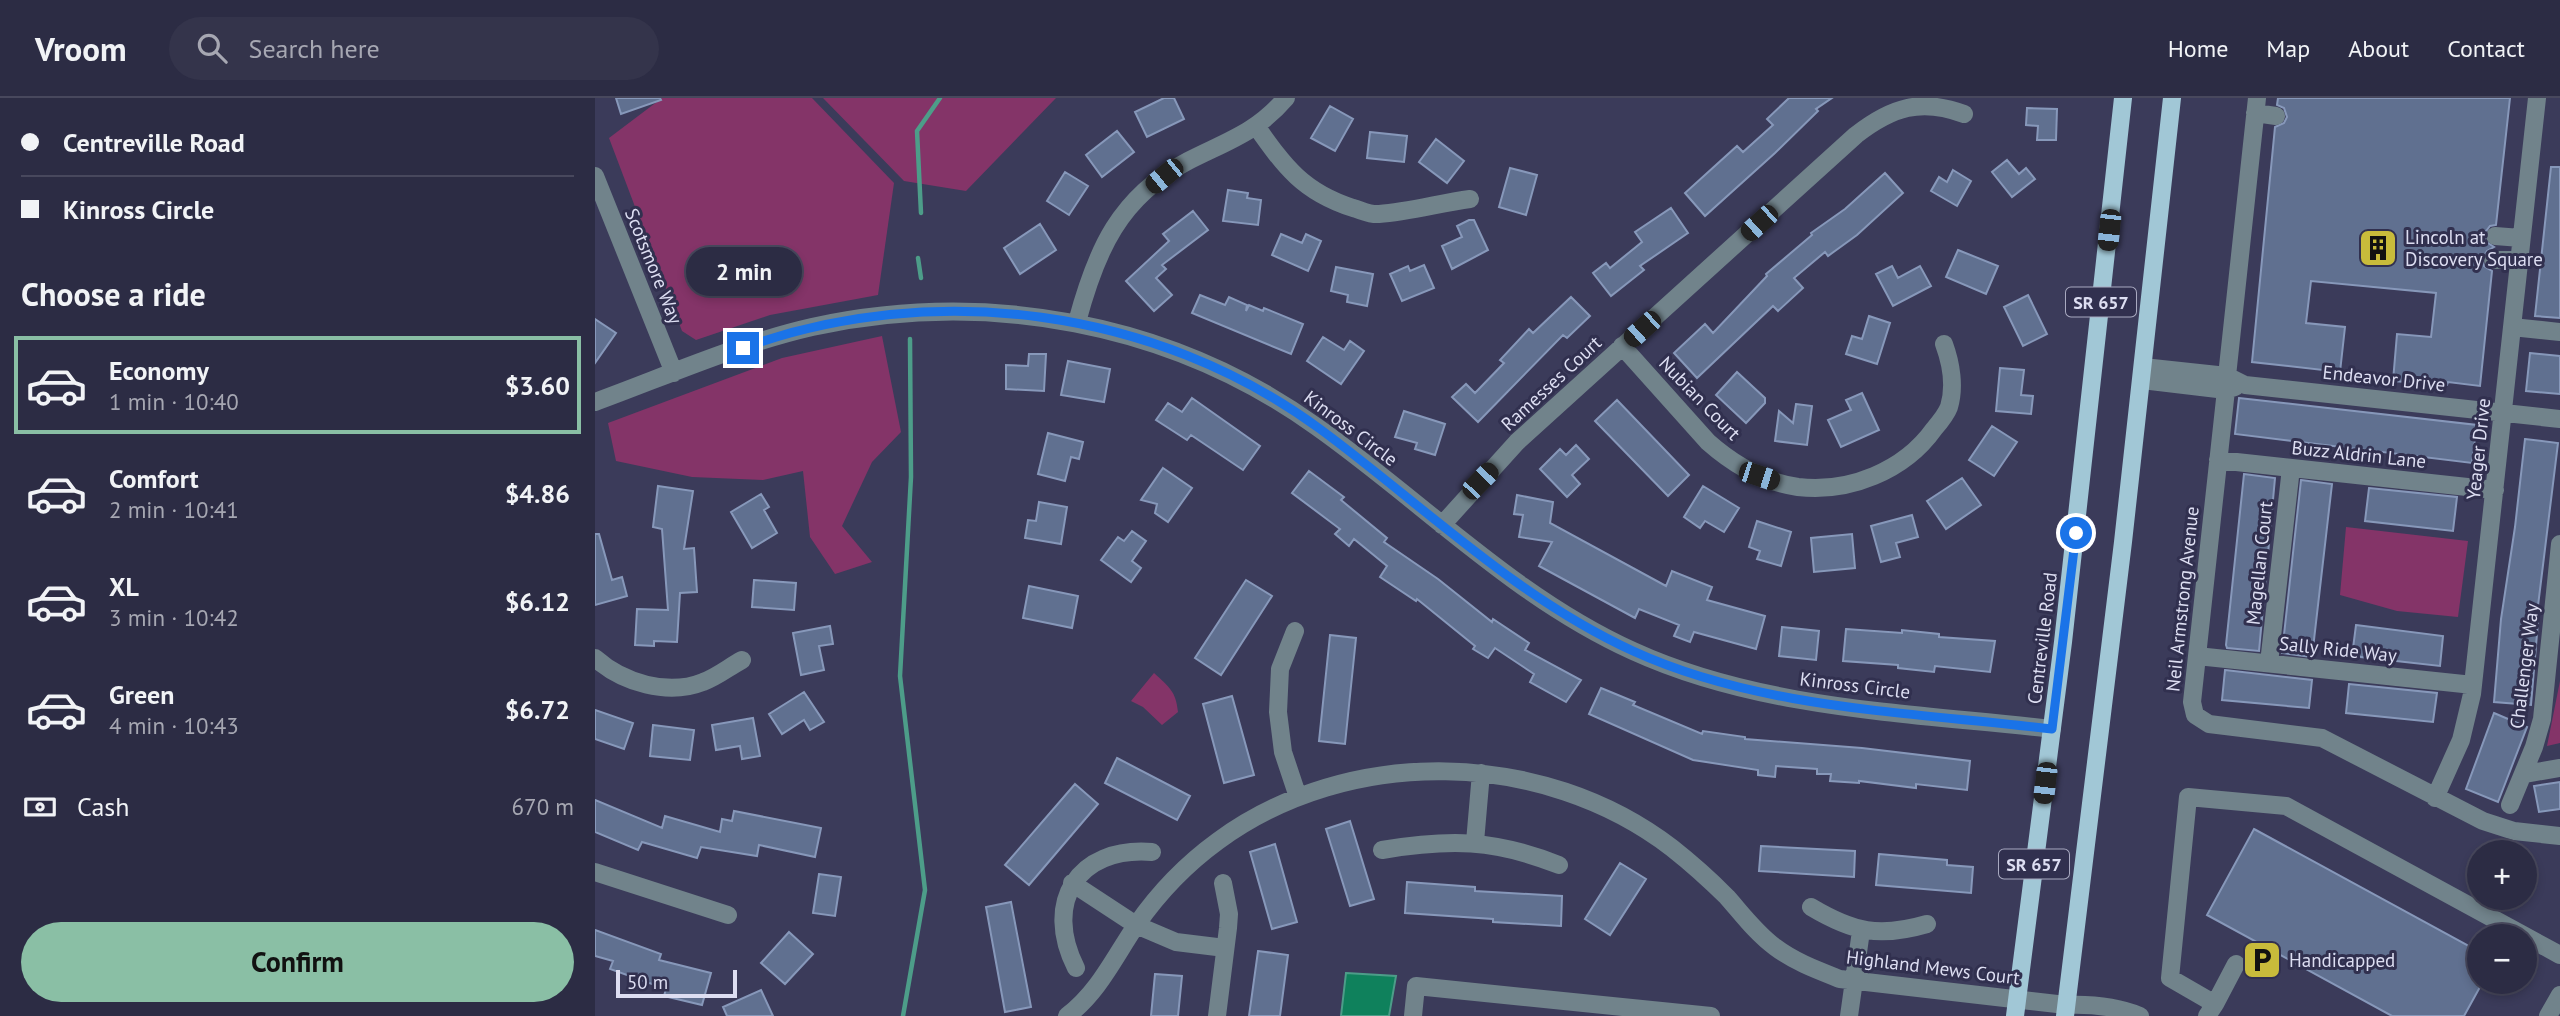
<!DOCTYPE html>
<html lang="en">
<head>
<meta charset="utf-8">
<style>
  body { margin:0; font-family:"PT Sans",sans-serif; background:#34344b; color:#f1f3f6; height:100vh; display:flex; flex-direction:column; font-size:26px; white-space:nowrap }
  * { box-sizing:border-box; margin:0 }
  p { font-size:23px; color:#a6a7b2 }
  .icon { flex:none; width:38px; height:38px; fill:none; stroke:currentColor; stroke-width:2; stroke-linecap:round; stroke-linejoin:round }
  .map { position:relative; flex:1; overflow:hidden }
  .side { display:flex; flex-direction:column; background:#2c2c44; width:595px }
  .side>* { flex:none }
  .guide { display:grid; align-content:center; height:154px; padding:0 21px; background:#2c2c44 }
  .fabs { position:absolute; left:1872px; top:742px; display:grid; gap:14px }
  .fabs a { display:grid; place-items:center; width:70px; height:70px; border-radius:50%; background:#2c2c44; box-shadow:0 4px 10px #0003,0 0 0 2px #48485d; font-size:35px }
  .scale { position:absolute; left:21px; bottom:18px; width:121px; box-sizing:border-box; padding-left:7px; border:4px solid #dddef2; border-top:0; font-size:19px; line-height:24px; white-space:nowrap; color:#dddef2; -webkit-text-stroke:5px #31304f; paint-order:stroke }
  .end { position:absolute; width:32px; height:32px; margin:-16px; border:9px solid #1a73e8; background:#fff; box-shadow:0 0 0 4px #fff }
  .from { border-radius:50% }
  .bubble { position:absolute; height:49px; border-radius:24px; background:#2c2c44; box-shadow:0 4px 10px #0003,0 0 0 2px #48485d; font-size:23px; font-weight:800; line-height:49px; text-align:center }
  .car { position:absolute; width:21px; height:42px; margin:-21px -10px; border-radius:9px; box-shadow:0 0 5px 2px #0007; background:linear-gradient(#222 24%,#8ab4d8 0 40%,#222 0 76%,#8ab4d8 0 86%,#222 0) }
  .guide b { display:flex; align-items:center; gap:24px; height:66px; font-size:26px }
  .guide b+b { border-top:2px solid #48485d }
  .guide i { width:18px; height:18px; background:#f1f3f6 }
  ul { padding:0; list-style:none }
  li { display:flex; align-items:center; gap:21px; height:98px; margin:0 14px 10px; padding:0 7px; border:4px solid transparent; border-radius:0px }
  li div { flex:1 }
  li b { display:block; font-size:26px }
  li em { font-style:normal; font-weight:800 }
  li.selected { border-color:#8abfa5 }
  li>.icon { width:63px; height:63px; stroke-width:1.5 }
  h2 { padding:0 21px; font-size:32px; line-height:84px }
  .pay { display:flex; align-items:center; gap:18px; height:77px; padding:0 21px; font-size:26px }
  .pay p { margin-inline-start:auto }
  .cta { display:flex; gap:14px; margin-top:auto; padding:14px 21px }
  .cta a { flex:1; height:80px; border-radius:42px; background:#8abfa5; color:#111; font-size:28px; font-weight:800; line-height:80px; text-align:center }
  header { display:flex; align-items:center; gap:42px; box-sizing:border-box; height:98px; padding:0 35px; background:#2c2c44; border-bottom:2px solid #48485d }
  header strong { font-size:33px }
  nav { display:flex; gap:38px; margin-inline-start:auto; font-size:24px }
  .search { width:490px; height:63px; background:#34344b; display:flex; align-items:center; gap:18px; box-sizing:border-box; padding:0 24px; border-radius:38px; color:#a6a7b2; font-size:26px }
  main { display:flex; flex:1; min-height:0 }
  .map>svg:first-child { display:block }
  .green { fill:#843468 }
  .water { fill:#0f815c; stroke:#4d9d89; stroke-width:2 }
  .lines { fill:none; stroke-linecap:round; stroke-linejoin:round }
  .stream { stroke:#4d9d89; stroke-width:4.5 }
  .building { fill:#607090; stroke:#8798ba; stroke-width:2 }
  .minor { stroke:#71838b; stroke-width:18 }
  .major { stroke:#a1c7d6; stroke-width:18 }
  .route { stroke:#1a73e8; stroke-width:9 }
  .labels { text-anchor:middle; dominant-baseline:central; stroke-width:6; stroke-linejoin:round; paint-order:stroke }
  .shield { fill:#31304f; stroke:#a9aac1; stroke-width:2 }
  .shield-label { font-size:18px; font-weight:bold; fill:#dddef2 }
  .poi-label { font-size:19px; fill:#dddef2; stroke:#31304f; text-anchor:start }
  .street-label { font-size:19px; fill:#dddef2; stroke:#31304f }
</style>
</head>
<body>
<header>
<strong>Vroom</strong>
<div class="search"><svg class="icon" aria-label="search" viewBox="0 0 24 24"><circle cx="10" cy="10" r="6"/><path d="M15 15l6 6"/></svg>Search here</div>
<nav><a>Home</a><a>Map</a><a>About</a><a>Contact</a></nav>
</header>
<main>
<section class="side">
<div class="guide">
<b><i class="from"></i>Centreville Road</b>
<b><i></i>Kinross Circle</b>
</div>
<h2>Choose a ride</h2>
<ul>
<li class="selected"><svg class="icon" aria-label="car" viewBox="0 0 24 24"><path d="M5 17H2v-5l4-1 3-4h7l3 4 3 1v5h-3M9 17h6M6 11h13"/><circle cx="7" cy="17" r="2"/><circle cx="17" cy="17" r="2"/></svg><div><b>Economy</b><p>1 min · 10:40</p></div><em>$3.60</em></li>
<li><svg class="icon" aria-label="car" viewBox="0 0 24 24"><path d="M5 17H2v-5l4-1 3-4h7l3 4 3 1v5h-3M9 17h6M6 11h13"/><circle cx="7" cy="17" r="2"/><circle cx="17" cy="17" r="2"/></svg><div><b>Comfort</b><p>2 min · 10:41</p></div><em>$4.86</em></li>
<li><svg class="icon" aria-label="car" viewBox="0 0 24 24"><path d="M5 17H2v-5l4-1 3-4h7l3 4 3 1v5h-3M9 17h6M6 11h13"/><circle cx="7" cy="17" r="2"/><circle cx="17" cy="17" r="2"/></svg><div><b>XL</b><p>3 min · 10:42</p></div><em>$6.12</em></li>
<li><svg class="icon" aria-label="car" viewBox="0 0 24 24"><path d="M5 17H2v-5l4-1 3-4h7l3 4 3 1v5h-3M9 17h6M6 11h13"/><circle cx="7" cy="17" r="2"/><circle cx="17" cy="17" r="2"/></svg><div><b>Green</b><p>4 min · 10:43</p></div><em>$6.72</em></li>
</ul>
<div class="pay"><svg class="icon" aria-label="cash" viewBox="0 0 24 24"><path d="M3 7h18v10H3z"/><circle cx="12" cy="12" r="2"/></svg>Cash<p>670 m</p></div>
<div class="cta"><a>Confirm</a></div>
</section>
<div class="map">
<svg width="1965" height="918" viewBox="0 0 1965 918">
  <rect width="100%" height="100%" fill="#3b3b5a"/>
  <!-- green -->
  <path class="green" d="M67,0H217L299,85L283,197L175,217L101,242L87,233L14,40Z
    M228,0H461L371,93L309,83Z
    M287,238L306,334L277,364L247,428L277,464L240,476L215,439L208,373L168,382L97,379L21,363L13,325L187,260Z
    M1751,429L1873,443L1863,519L1802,513L1745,497Z
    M559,575C574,589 581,593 583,614L567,627L548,609L536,603Z
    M1965,583V645L1952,648Z"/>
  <!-- water -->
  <path class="water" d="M751,875L801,878L794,918H746Z"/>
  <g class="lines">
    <!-- stream -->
    <path class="stream" d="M326,115L322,33L345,0
      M323,160L326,180
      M308,918L330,792L305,578L316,379L315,241"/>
  </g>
  <!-- building -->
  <path class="building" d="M21,0H65L66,2L26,16Z
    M569,0H579L589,21L552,39L540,14Z
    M1194,0H1237L1221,11L1223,13L1180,55L1110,118L1090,95L1142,48L1148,54L1178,27L1172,21Z
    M1683,0H1915L1901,127L1895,128L1889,136L1890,143L1899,149L1892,153L1887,161L1889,168L1897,173L1885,288L1853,284L1852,287L1798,283L1802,236L1836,239L1841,195L1716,183L1711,225L1750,229L1745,274L1657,264L1680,29L1689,25L1692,19L1689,10L1682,7Z
    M735,8L758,21L740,53L716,40Z
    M1432,10L1462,11L1461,42H1442L1443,28L1431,27Z
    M522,33L539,54L507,79L491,57Z
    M775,34L812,38L809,64L772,60Z
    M841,41L869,63L852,85L824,64Z
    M1412,62L1424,76L1431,70L1440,81L1417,99L1397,74Z
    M1956,69H1965V220L1940,218Z
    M915,70L942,77L931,117L904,109Z
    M1358,72L1376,83L1362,108L1336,93L1344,79L1352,84Z
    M470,74L493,88L474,117L452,103Z
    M1290,75L1308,95L1262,137L1233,158L1230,154L1199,180L1208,190L1183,213L1178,208L1102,280L1079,255L1110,226L1118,235L1172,178L1171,176L1217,137L1216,135L1250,111Z
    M633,92L653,95L652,100L666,102L663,127L628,123Z
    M1076,110L1093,135L1045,168L1049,172L1016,198L998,175L1011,165L1015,170L1047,144L1040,134Z
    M598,113L613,132L567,167L571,171L561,180L577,197L559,213L531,183L574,143L568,136Z
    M874,122H879L893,152L857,171L847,148L867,139L862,128Z
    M445,126L461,152L425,176L409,150Z
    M686,136L707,145L711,136L726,143L713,173L677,157Z
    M1363,152L1403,168L1391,196L1351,179Z
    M829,167L839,190L807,203L795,176L813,168L815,173Z
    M1297,168L1303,180L1325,168L1336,188L1298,208L1281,176Z
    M741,169L778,176L772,208L752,204L753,197L736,193Z
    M605,197L630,207L634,199L652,207L651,213L654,207L668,213L669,210L708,226L696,256L597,215Z
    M1433,197L1452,236L1428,248L1409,209Z
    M976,199L995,218L972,240L968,237L883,324L857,299L871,286L880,295L909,265L905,262L934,231L938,235Z
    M1274,218L1295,225L1282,266L1251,256L1257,238L1267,241Z
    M0,221L21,235L0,265Z
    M728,239L749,252L755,243L769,253L746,286L712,263Z
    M1935,255L1965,258V296L1931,293Z
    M434,256H451L449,293L411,291V267L433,268Z
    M473,263L515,271L509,304L466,297Z
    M1405,270L1429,272L1426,297L1438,298L1436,316L1401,313Z
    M1142,274L1170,300V305L1151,325L1121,297Z
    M1267,295L1284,332L1246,349L1233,322L1256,312L1251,302Z
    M597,300L665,348L648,372L596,337L592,342L561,322L573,305L587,314Z
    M1644,300L1882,327L1877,365L1640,336Z
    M1022,302L1094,377L1073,398L1000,323Z
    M1201,306L1217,308L1212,347L1180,343L1184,313L1198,325Z
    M809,313L850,326L840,357L820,351L822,345L800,339Z
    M1397,328L1422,344L1399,378L1374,362Z
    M453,335L488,344L484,361L476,359L470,383L443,376Z
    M1930,341L1963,345L1941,524H1943L1936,607L1899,604L1906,521L1920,429Z
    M981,347L994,361L977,377L985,386L972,399L945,371L965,351L971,357Z
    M568,370L597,390L573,424L560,415L562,406L546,402Z
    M714,373L749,399L746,402L792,440L789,444L843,481L897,524L898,521L934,545L930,552L986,582L971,604L935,584L939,576L900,550L893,560L878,551L880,548L822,501L821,503L785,479L792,468L759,441L754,448L740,436L745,431L697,395Z
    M1649,376L1680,380L1664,553L1632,550L1631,547Z
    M1367,380L1386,407L1351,431L1332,403Z
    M1706,382L1737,386L1717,559L1687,555Z
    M63,388L98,393L89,451L99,450L102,494L85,495L82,544L59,543V548L40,547L42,511L73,512L67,431L58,429Z
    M1108,388L1144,410L1129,434L1110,423L1105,430L1089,419Z
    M1774,390L1862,399L1858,433L1770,423Z
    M166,396L174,409L169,412L182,435L157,450L136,414Z
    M922,397L958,404L955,425L1071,488L1077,473L1117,489L1112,502L1170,518L1161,551L1099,534L1095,544L1079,538L1084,527L1044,511L1040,520L944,468L957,444L924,439L928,417L919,416Z
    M444,404L472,409L466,446L430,440L433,422L441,423Z
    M1317,417L1323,439L1301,445L1305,459L1286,464L1276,428Z
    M1162,423L1196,434L1186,468L1162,461L1165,453L1154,449Z
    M537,433L551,443L537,463L546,470L536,484L506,462L523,439L529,443Z
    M0,436H4L17,482L27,479L32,498L0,507Z
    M1257,436L1260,470L1219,474L1216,440Z
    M159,482L201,485L199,512L157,509Z
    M651,482L677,498L626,577L600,560Z
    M434,488L483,498L477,530L428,520Z
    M1761,527L1848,538L1845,568L1757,558Z
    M235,528L238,546L224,548L229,572L206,577L198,535Z
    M1187,529L1224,533L1221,562L1184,558Z
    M1251,531L1307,535V532L1344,536V539L1400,543L1395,574L1340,568L1339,574L1303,570V567L1248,563Z
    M735,537L761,540L750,646L724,643Z
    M1630,572L1717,582L1714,610L1627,602Z
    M1754,586L1842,595L1838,624L1751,615Z
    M1006,590L1040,604L1038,607L1107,636L1108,633L1150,639V641L1267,650L1375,663L1372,692L1321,686V690L1264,683V685L1235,683L1236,676H1222V671L1181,668L1180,679L1163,677V672L1098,662L994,616Z
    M209,594L229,624L215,632L209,622L187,636L174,616Z
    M637,598L659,677L629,685L608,606Z
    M0,612L38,625L29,651L0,641Z
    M1899,615L1932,629L1903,704L1871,691Z
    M158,620L165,658L147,661L145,648L121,652L117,627Z
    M58,627L99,632L95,662L55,658Z
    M522,660L595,698L582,722L510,685Z
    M1965,684V711L1944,714L1939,688Z
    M480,686L503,706L434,787L410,767Z
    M0,702L67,730L70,718L125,734L127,721L137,723L139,713L226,730L220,759L164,747L162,758L106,749L102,760L47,744L43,752L0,734Z
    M755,723L779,801L755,808L731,731Z
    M1659,731L1885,854V889L1869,918H1797L1612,817Z
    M680,746L702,824L677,831L655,754Z
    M1166,748L1260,753L1259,779L1164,773Z
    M1284,756L1352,762V767L1378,769L1376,795L1281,787Z
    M1025,765L1051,781L1015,837L990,821Z
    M224,776L246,779L240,818L218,815Z
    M812,784L880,789V793L967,798L966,828L898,824V821L810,815Z
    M416,804L436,909L410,914L391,809Z
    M0,832L66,856L64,862L116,875L107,907L69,898L71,891L15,871L18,863L0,858Z
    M194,834L218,856L190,886L166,865Z
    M663,853L693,857L685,918H654Z
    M560,876L587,878L583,918H556Z
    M166,892L178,918H132L128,909Z"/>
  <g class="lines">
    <!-- minor -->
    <path class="minor" d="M1660,15L1681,18
      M661,28C690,69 708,94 758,110C766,112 775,117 784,116C814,114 845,105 875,101
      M0,78L79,275
      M1900,138L1926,140
      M1898,162H1924
      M482,224C501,153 524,99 593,63C632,43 661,35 691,0
      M1917,229L1965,234
      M1027,248L1113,344C1139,367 1168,384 1203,389C1254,395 1309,373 1339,331C1345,324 1351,317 1354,309C1360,289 1356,265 1349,246
      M1548,269L1632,278L1650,287L1965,321
      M1632,278L1662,0
      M1547,282L1631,292L1640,289
      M1631,292L1597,604L1600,617L1614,626L1727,640L1888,723L1919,733L1965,738
      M0,304C71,278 143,246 217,229C392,191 576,224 722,329C828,404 919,499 1038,553C1167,612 1318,615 1457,631
      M1623,362L1900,392
      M847,427L922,344L1261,37C1297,9 1326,0 1369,16
      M700,533L685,571L683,614L688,654L703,699
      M1602,558L1878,587
      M0,560C28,585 73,598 108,584C122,579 134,569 147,562
      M1674,565L1696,370
      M1929,676L1965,670
      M1840,700L1866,642L1877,596L1942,0
      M1915,707L1939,649L1947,621L1965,446
      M880,744L886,675
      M787,752C854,741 899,741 964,767
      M0,774L133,817
      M477,785L541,827L581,844L630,850
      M1216,809C1258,834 1284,840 1332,826
      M481,870C448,805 482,748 557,754
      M1620,906L1641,866
      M472,918C504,894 520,858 542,826C565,793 590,767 623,743C754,647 948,651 1077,750C1096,765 1115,782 1132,799C1147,816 1161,835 1180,849C1200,864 1222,872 1245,881L1471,907C1497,906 1521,908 1545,918
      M622,918L633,830L634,816L628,785
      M818,918L821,888L1116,918
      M1254,918L1266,833
      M1612,918L1620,906L1575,880L1593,699L1691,708L1965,857
      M1953,918L1965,897"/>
    <!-- major -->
    <path class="major" d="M1420,918L1468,544L1528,0
      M1470,918L1528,444L1577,0"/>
  </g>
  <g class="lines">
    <!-- route -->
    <path class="route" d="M148,250C338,181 561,210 725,331C828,407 920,499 1038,553C1167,612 1318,614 1457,631L1481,435"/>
  </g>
  <!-- icons -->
  <defs>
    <symbol id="building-square" viewBox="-11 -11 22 22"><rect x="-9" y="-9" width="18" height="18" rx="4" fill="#c8bb3b" stroke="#31304f"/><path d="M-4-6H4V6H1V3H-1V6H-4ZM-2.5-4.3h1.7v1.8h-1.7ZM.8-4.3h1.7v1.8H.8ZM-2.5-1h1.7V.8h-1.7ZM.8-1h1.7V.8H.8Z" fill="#111"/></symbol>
    <symbol id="parking-square" viewBox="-11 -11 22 22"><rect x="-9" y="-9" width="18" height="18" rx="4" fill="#c8bb3b" stroke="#31304f"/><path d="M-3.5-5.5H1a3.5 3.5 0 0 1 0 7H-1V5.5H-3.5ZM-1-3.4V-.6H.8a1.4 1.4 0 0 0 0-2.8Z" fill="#111"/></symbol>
  </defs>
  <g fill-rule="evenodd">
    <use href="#building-square" x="1761" y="128" width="44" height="44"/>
    <use href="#parking-square" x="1645" y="840" width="44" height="44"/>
  </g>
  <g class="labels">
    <!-- shield labels -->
    <g class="shield">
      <rect x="1471" y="189.5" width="70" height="29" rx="5"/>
      <rect x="1404" y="751.5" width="70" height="29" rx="5"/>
    </g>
    <g class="shield-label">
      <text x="1506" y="204">SR 657</text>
      <text x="1439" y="766">SR 657</text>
    </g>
    <!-- poi labels -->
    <g class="poi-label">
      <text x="1810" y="139">Lincoln at<tspan x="1810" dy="22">Discovery Square</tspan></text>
      <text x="1694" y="862">Handicapped</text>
    </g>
    <!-- street labels -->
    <g class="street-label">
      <text transform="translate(59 168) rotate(68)">Scotsmore Way</text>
      <text transform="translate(1789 280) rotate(6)">Endeavor Drive</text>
      <text transform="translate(956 285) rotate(-43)">Ramesses Court</text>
      <text transform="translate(1105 300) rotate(46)">Nubian Court</text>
      <text transform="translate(756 330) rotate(37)">Kinross Circle</text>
      <text transform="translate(1883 351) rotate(-84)">Yeager Drive</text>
      <text transform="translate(1764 356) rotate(6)">Buzz Aldrin Lane</text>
      <text transform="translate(1664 465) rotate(-84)">Magellan Court</text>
      <text transform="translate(1587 501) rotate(-84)">Neil Armstrong Avenue</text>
      <text transform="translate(1447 540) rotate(-83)">Centreville Road</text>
      <text transform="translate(1743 551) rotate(6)">Sally Ride Way</text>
      <text transform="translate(1929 568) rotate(-83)">Challenger Way</text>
      <text transform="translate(1260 587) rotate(7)">Kinross Circle</text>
      <text transform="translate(1338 869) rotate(7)">Highland Mews Court</text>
    </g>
  </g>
</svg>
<div class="fabs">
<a>+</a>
<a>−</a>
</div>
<div class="scale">50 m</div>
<i class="end from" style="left:1481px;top:435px"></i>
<i class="end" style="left:148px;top:250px"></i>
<div class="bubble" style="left:91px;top:149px;width:116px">2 min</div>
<i class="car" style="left:569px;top:78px;rotate:231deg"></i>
<i class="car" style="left:1164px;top:125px;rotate:228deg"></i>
<i class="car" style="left:1514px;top:132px;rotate:186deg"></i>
<i class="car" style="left:1047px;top:231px;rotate:228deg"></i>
<i class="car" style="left:1164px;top:378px;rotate:108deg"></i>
<i class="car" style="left:885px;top:383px;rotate:44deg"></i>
<i class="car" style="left:1450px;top:685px;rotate:187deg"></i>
</div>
</main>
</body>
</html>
